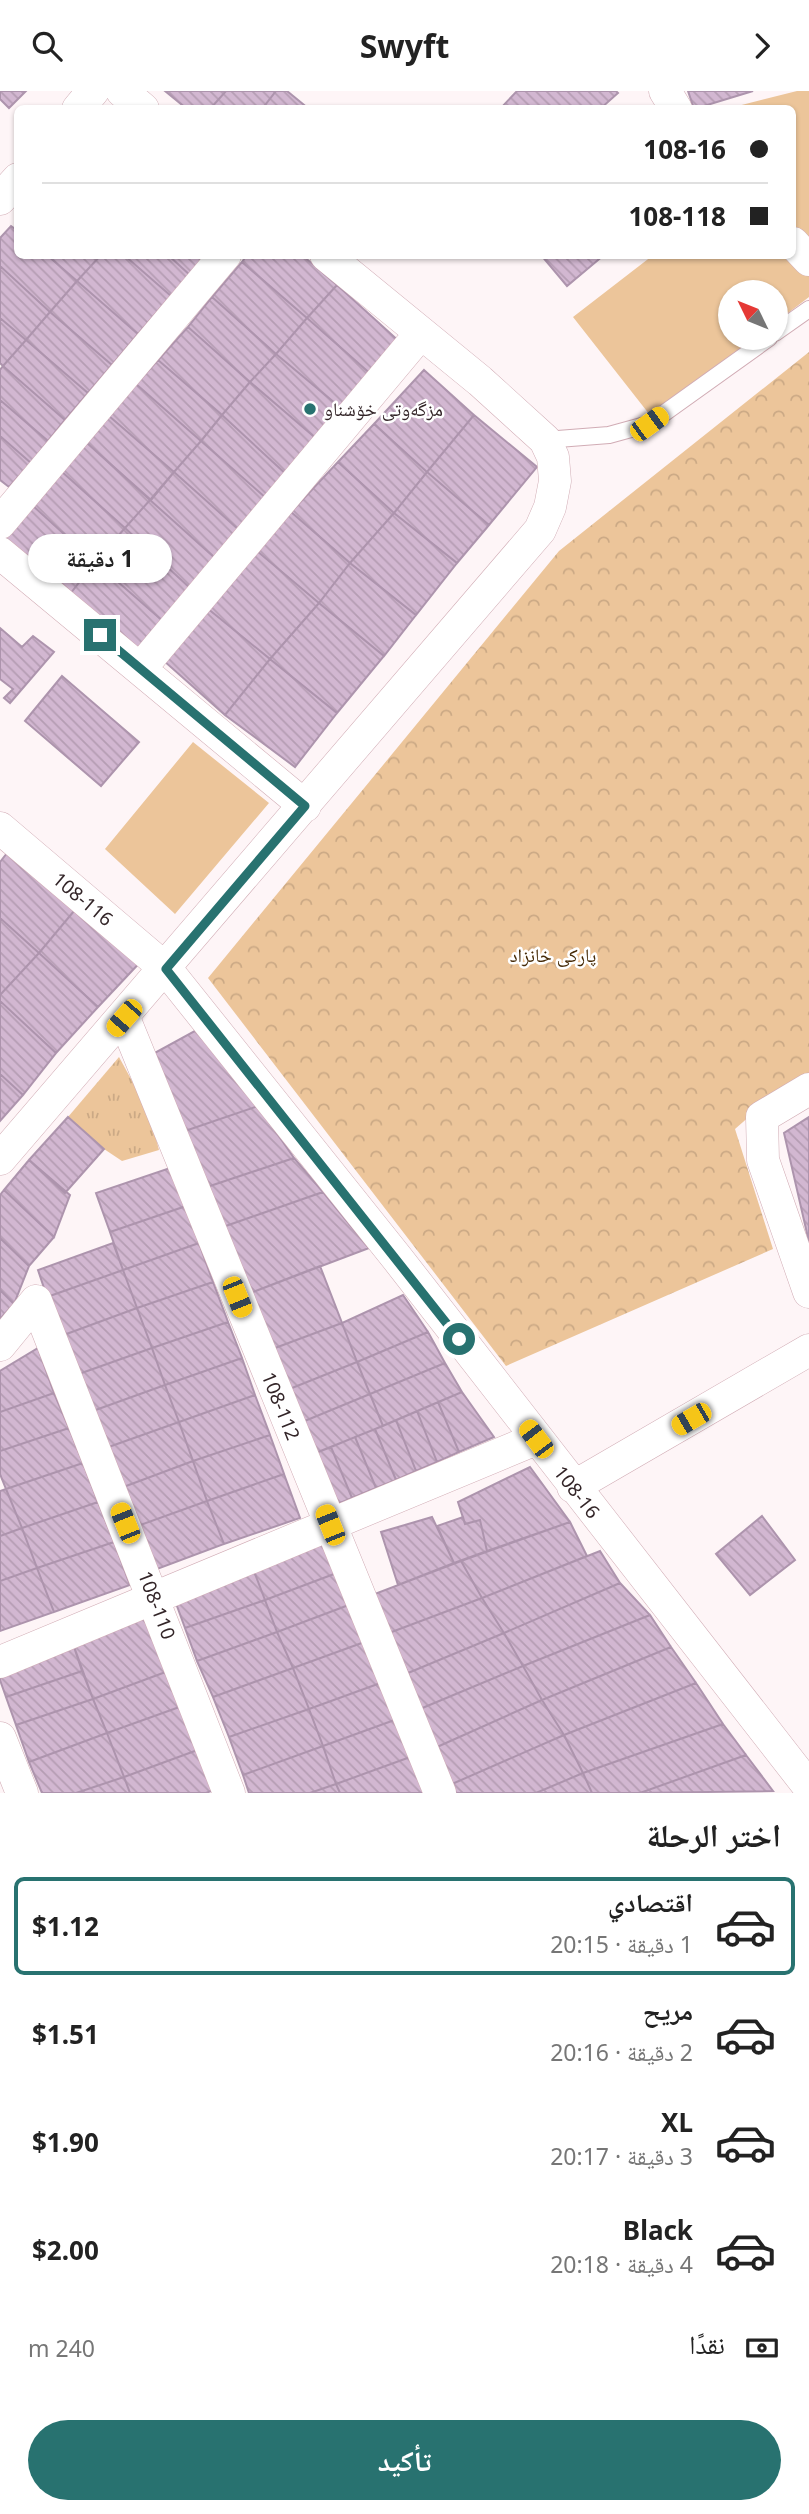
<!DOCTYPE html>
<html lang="ar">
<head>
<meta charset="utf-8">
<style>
  body { margin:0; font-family:"Noto Sans","Noto Naskh Arabic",sans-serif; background:#f2f2f2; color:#222; direction:rtl; height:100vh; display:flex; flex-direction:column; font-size:26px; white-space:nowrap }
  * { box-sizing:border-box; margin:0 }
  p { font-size:23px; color:#767676 }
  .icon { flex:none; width:38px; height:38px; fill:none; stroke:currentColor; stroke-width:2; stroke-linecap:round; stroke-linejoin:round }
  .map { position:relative; height:1702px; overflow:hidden; direction:ltr }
  .side { display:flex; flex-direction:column; background:#fff; flex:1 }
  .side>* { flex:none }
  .guide { position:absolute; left:14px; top:14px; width:782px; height:154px; border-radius:10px; box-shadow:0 2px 5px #0004; direction:rtl; display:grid; align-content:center; height:154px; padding:0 28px; background:#fff }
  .needle { width:46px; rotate:313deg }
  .controls { position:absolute; left:718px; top:189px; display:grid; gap:14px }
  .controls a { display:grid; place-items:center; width:70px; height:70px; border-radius:50%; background:#fff; box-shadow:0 2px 5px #0004; font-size:35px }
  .end { position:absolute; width:32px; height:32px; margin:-16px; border:9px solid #287270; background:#fff; box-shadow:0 0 0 4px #fff }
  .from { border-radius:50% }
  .bubble { position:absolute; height:49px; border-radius:24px; background:#fff; box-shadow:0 2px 5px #0004; font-size:23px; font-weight:700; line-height:49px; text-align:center; direction:rtl }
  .car { position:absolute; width:21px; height:42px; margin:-21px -10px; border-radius:9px; box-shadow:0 0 5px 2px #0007; background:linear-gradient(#f5c518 24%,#345 0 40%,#f5c518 0 76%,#345 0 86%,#f5c518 0) }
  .guide b { display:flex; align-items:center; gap:24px; height:66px; font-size:26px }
  .guide b+b { border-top:2px solid #e0e0e0 }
  .guide i { width:18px; height:18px; background:#222 }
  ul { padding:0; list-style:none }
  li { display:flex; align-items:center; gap:21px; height:98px; margin:0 14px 10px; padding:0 14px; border:4px solid transparent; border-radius:10px }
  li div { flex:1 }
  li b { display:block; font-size:26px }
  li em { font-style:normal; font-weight:700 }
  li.active { border-color:#287270 }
  li>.icon { width:63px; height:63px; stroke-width:1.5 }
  h2 { padding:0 28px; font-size:32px; line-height:84px }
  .pay { display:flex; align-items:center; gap:18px; height:77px; padding:0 28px; font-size:26px }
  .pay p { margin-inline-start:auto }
  .button { display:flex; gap:14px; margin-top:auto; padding:14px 28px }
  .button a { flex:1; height:80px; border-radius:42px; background:#287270; color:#fff; font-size:28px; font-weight:700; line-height:80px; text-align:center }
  header { display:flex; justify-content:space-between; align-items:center; height:91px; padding:0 28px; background:#fff; font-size:32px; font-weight:700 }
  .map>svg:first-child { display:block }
  .grass { fill:url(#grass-tufts) }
  .forest { fill:url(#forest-crowns) }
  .garden { fill:#ecc59a }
  .building { fill:url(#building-back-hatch); stroke:#ad94ad; stroke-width:2 }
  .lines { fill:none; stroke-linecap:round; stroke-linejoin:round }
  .service-casing { stroke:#d1acb5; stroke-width:18 }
  .minor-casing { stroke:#d1acb5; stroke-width:33 }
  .service { stroke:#fff; stroke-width:16 }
  .minor { stroke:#fff; stroke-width:32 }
  .route { stroke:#287270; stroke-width:9 }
  .poi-dot { fill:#287270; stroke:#fff; stroke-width:2.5 }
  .labels { text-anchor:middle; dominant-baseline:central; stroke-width:5; stroke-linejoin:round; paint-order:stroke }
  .poi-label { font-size:19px; fill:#332528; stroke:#fff; text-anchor:start }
  .street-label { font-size:19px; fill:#332528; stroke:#fff }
  .park-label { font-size:19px; fill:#462a06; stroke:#fff }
</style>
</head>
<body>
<header><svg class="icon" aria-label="forward" viewBox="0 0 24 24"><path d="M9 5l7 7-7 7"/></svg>Swyft<svg class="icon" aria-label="search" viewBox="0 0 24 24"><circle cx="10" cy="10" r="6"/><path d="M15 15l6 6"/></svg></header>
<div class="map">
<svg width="809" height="1702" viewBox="0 0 809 1702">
  <defs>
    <pattern id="grass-tufts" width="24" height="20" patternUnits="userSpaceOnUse" patternTransform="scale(1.75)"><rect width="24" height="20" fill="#ecc59a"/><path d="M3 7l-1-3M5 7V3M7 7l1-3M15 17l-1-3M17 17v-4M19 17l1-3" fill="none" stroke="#cba985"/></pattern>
    <pattern id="forest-crowns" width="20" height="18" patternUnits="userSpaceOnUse" patternTransform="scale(1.75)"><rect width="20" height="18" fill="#ecc59a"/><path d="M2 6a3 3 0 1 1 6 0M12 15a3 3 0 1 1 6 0" fill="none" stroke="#cba985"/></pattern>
    <pattern id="building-back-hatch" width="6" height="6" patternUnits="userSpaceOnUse" patternTransform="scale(1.75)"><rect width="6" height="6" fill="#d2b7d1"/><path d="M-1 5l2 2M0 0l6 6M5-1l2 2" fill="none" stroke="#b59db3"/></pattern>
  </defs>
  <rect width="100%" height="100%" fill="#fef5f7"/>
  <!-- grass -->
  <path class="grass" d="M119,966L149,1021L159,1059L122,1070L104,1058L68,1026Z"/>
  <!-- forest -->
  <path class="forest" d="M809,261V987L759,1017L735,1038L773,1158L506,1275L208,887L559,460Z"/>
  <!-- garden -->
  <path class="garden" d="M797,0H809V160L793,141V18H726Z
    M793,164L809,183V206L775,232V201H730V247H757L653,328L573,226L652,165Z
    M193,651L269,712L175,823L105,758Z"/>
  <!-- building -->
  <path class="building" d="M0,0H26L9,17L0,8Z
    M165,0H226L210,18H187Z
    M226,0H276L262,18H210Z
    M276,0H287L309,18H262Z
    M517,0H616L618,2L600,18H500Z
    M688,0H753L694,18Z
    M11,135L18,140V164H47L77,190L50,221L0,175V147Z
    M47,164H101L77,190Z
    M101,164H124L171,205L138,243L77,190Z
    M124,164H168L191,185L171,205Z
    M168,164H209L191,185Z
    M247,164H302L337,194L307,227L242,171Z
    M541,164H604L567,195Z
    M242,171L307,227L276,263L212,206Z
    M0,175L50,221L26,249L0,227Z
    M77,190L138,243L112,274L50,221Z
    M337,194L401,252L373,285L307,227Z
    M212,206L276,263L250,291L188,236Z
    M50,221L112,274L88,302L26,249Z
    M0,227L26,249L3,275L0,272Z
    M307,227L373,285L342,318L276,263Z
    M188,236L250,291L222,324L158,269Z
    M26,249L88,302L65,329L3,275Z
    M276,263L342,318L318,349L250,291Z
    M158,269L222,324L201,350L136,293Z
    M3,275L65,329L48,350L0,309V279Z
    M424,279L474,324L427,381L374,333Z
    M250,291L318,349L287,384L222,324Z
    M136,293L201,350L174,381L109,325Z
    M0,309L48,350L31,372L0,345Z
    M222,324L287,384L266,407L201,350Z
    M474,324L537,376L489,434L427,381Z
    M109,325L174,381L151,409L87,352Z
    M374,333L427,381L394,422L338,371Z
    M0,345L31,372L9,396L0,389Z
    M201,350L266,407L238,438L174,381Z
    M87,352L150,409L125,437L61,380Z
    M338,371L394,422L350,472L291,421Z
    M61,380L125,437L95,471L32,414Z
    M174,381L238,438L215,467L150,409Z
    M427,381L489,434L457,472L394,422Z
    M150,409L215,467L190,497L125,437Z
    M32,414L95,471L70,503L4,446Z
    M291,421L350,472L319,512L257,460Z
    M394,422L457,472L416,524L350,472Z
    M125,437L190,497L164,531L95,471Z
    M257,460L319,512L270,568L207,517Z
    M95,471L164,531L139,560L70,503Z
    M350,472L416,524L384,565L319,512Z
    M319,512L384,565L337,622L270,568Z
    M207,517L270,568L225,624L164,570Z
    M0,537L22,556L33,545L54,561L10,612L4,607L13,598L0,588Z
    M270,568L337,622L295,676L225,624Z
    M62,585L139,651L101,695L25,630Z
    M11,757L79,814L39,862L0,827V771Z
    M79,814L145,866L98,916L39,862Z
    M0,827L39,862L0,904Z
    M39,862L98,916L56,962L0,910V904Z
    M0,910L56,962L23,1004L0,983Z
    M202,936L258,1015L182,1041L151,964Z
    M0,983L23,1004L0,1030Z
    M258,1015L294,1067L204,1097L182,1041Z
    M68,1026L104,1058L65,1102L29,1069Z
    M809,1026V1151L784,1042Z
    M294,1067L323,1101L220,1137L204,1097Z
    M29,1069L70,1104L54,1146L4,1099Z
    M173,1076L186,1115L110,1141L96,1102Z
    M4,1099L54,1146L29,1175L0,1147V1104Z
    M323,1101L369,1157L245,1204L220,1137Z
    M186,1115L199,1152L123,1179L110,1141Z
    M0,1147L29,1175L14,1213L0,1199Z
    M113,1152L123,1179L47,1206L38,1179Z
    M199,1152L213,1191L137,1217L123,1179Z
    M320,1175L342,1232L267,1260L245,1204Z
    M123,1179L137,1217L61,1245L47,1206Z
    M213,1191L228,1231L152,1257L137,1217Z
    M0,1199L14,1213L0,1228Z
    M403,1204L428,1241L357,1271L342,1232Z
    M137,1217L152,1257L76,1284L61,1245Z
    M228,1231L242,1267L165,1294L152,1257Z
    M342,1232L357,1271L282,1301L267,1260Z
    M428,1241L445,1272L370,1303L357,1271Z
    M38,1257L54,1302L0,1321V1280Z
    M152,1257L165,1294L90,1321L76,1284Z
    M242,1267L255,1304L179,1331L165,1294Z
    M357,1271L370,1303L295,1334L282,1301Z
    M445,1272L462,1301L383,1335L370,1303Z
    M165,1294L179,1331L103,1358L90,1321Z
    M462,1301L494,1346L459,1361L438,1311Z
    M54,1302L69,1337L0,1360V1321Z
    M370,1303L383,1335L308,1365L295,1334Z
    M255,1304L270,1344L193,1370L179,1331Z
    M438,1311L459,1361L437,1371L417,1320Z
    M417,1320L437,1371L416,1380L396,1329Z
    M396,1329L416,1380L396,1389L375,1338Z
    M179,1331L193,1370L118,1398L103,1358Z
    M69,1337L83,1372L6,1398L0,1383V1360Z
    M375,1338L396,1389L376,1397L355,1346Z
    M270,1344L284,1383L207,1410L193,1370Z
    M355,1346L376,1397L352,1407L331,1356Z
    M331,1356L352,1407L328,1417L308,1365Z
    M193,1370L207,1410L132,1437L118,1398Z
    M83,1372L98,1411L22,1437L6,1398Z
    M530,1376L570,1431L487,1460L480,1429L465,1433L458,1411Z
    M284,1383L300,1427L224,1453L207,1410Z
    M6,1398L22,1437L0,1445V1400Z
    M207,1410L224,1453L149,1481L132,1437Z
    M98,1411L114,1451L37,1477L22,1437Z
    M762,1425L795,1469L750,1504L716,1463Z
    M432,1426L454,1472L398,1494L381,1441Z
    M463,1426L465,1433L480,1429L487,1460L454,1472L437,1435Z
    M570,1431L587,1465L482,1507L461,1470Z
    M22,1437L37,1477L0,1490V1445Z
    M329,1445L342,1480L265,1509L252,1475Z
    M114,1451L130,1494L54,1521L37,1477Z
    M600,1460L620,1492L504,1542L482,1507Z
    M461,1470L482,1507L389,1542L372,1504Z
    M252,1475L265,1509L185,1537L173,1504Z
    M37,1477L54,1521L0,1540V1490Z
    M342,1480L354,1512L277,1541L265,1509Z
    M620,1492L650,1524L523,1575L504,1542Z
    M482,1507L504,1542L408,1582L389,1542Z
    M265,1509L277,1541L197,1570L185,1537Z
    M354,1512L370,1549L293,1577L277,1541Z
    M149,1521L171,1579L93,1608L72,1550Z
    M650,1524L671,1556L542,1609L523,1575Z
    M277,1541L293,1577L213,1606L197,1570Z
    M504,1542L523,1575L420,1618L408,1582Z
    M370,1549L386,1590L309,1618L293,1577Z
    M72,1550L82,1580L6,1606L0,1589V1575Z
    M671,1556L696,1592L564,1644L542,1609Z
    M523,1575L542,1609L437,1656L420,1618Z
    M293,1577L309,1618L229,1646L213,1606Z
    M171,1579L185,1614L107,1642L93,1608Z
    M82,1580L93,1608L16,1634L6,1606Z
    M386,1590L400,1627L323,1655L309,1618Z
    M696,1592L723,1633L583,1682L564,1644Z
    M93,1608L107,1642L29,1671L16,1634Z
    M542,1609L564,1644L452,1693L437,1656Z
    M185,1614L203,1657L124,1686L107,1642Z
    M309,1618L323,1655L243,1684L229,1646Z
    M400,1627L413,1665L336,1693L323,1655Z
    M723,1633L746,1664L640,1702H592L583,1682Z
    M107,1642L124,1686L76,1702H42L29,1671Z
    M564,1644L583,1682L536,1702H456L452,1693Z
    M323,1655L336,1693L310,1702H249L243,1684Z
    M203,1657L219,1697L206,1702H130L124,1686Z
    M746,1664L773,1700L640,1702Z
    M413,1665L425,1702H340L336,1693Z
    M583,1682L592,1702H536Z
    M124,1686L130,1702H76Z
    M336,1693L340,1702H310Z"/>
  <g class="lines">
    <defs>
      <path id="service" d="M775,242L809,218
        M545,349L609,344L649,333L769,247"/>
      <path id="minor" d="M122,0L143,18
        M665,0L676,18
        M78,18L93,0
        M0,108L18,88
        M793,152L809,169
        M0,432L225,164
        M0,462L305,715
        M140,578L421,242
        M0,737L166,878L397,1167L809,1696
        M124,927L440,1702
        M809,998L762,1026L763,1069L809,1201
        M0,1068L540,439L550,416L555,390L553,366L545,349L480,290L326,164
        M36,1210L229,1702
        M0,1254L36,1210
        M573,1396L809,1259
        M0,1571L536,1348
        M0,1647L22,1702"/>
    </defs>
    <!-- service casing -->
    <use href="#service" class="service-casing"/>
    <!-- minor casing -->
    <use href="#minor" class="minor-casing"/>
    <!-- service -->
    <use href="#service" class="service"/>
    <!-- minor -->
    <use href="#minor" class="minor"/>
  </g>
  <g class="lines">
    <!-- route -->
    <path class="route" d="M100,544L305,715L166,878L459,1248"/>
  </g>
  <!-- markers -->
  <circle class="poi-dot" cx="310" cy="318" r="7"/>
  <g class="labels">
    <!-- poi labels -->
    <g class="poi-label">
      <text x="324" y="318">مزگەوتی خۆشناو</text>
    </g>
    <!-- street labels -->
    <g class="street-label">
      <text transform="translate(83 808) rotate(40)">108-116</text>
      <text transform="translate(281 1315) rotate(68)">108-112</text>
      <text transform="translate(577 1401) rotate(52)">108-16</text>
      <text transform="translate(157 1514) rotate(69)">108-110</text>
    </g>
    <!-- park labels -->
    <g class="park-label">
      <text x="553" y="864">پارکی خانزاد</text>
    </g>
  </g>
</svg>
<div class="controls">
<a><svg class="needle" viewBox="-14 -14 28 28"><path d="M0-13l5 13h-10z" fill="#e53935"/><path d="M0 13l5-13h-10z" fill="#767676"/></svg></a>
</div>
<i class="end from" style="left:459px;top:1248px"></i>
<i class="end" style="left:100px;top:544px"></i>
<div class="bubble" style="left:28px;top:443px;width:144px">1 دقيقة</div>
<i class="car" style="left:649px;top:333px;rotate:54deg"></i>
<i class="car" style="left:124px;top:927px;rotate:221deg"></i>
<i class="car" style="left:237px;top:1206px;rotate:158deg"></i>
<i class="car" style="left:691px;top:1328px;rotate:240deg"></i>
<i class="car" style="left:536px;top:1348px;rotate:323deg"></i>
<i class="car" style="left:125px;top:1432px;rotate:338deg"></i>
<i class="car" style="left:330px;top:1434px;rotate:338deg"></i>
<div class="guide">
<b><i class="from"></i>108-16</b>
<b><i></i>108-118</b>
</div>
</div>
<section class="side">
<h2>اختر الرحلة</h2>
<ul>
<li class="active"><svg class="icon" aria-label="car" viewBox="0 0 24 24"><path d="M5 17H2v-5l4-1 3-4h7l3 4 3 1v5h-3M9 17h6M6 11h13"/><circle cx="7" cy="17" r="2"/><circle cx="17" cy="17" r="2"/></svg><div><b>اقتصادي</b><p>1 دقيقة · 20:15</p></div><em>$1.12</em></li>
<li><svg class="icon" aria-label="car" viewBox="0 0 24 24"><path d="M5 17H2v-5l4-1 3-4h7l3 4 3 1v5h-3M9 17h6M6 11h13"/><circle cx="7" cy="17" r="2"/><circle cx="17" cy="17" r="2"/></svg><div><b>مريح</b><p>2 دقيقة · 20:16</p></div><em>$1.51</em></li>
<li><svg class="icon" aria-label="car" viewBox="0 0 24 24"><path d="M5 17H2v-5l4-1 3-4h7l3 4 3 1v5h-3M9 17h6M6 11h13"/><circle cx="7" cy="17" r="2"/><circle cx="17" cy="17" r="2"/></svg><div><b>XL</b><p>3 دقيقة · 20:17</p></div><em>$1.90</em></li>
<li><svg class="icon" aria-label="car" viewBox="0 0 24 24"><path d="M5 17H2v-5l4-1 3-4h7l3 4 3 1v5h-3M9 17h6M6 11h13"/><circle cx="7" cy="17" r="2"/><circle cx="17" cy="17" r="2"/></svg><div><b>Black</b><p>4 دقيقة · 20:18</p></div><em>$2.00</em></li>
</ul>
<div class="pay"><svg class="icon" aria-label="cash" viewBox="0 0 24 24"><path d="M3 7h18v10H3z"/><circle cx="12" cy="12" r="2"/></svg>نقدًا<p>240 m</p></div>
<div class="button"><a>تأكيد</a></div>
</section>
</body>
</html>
